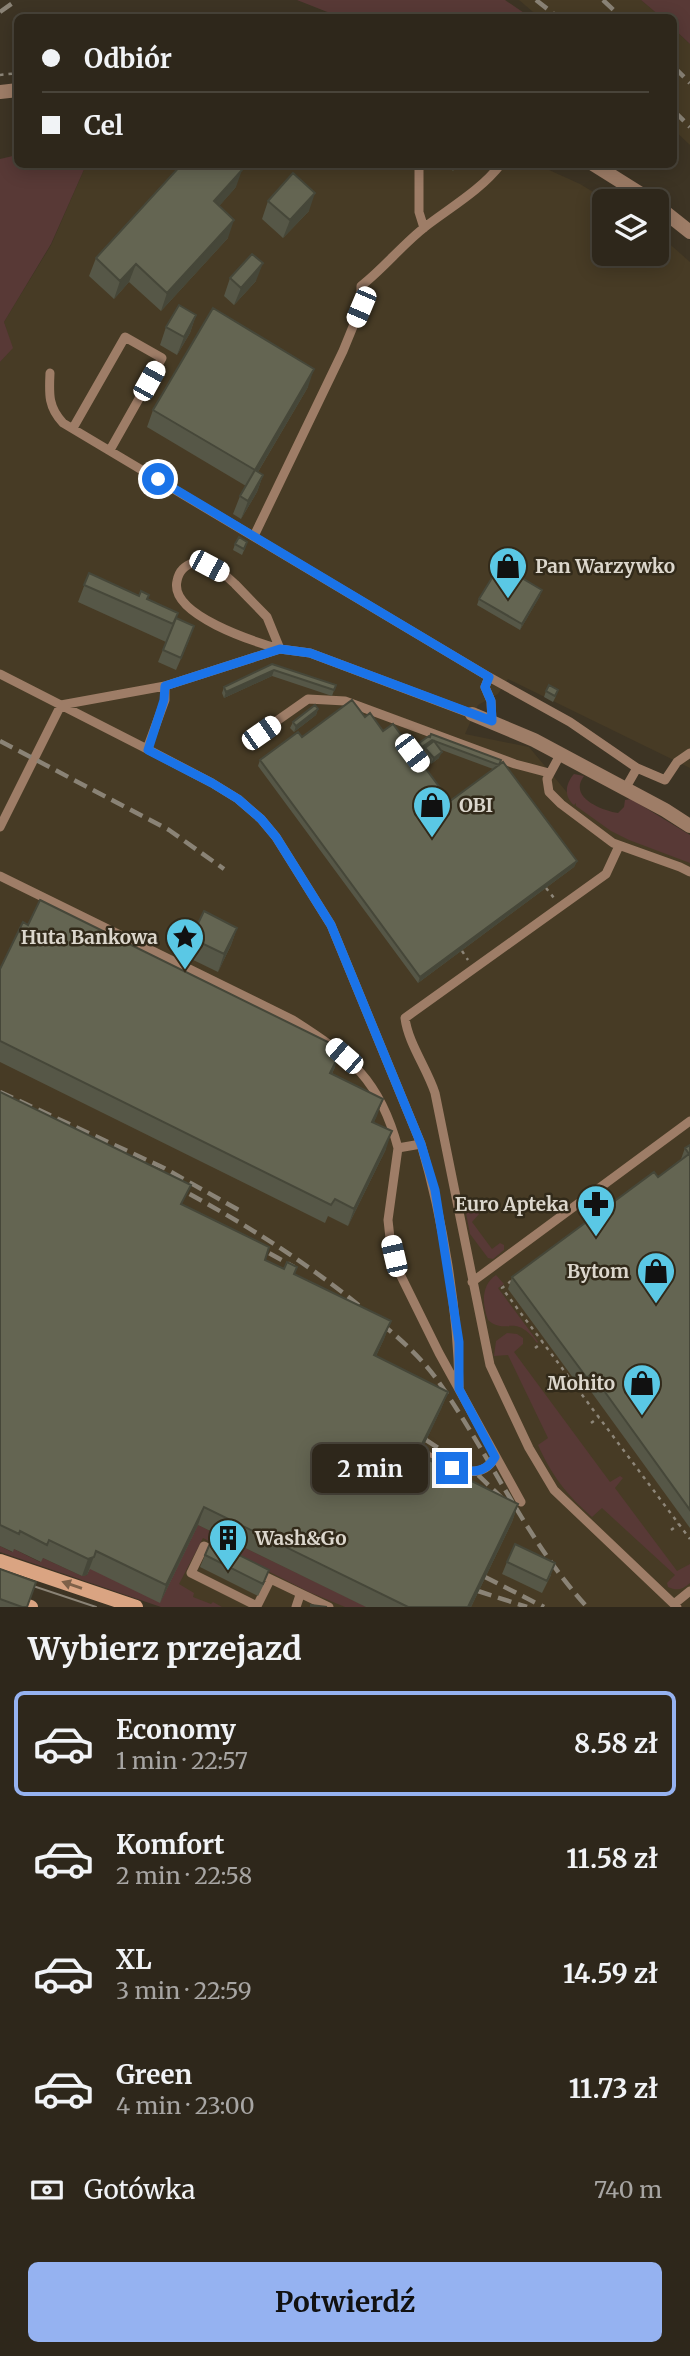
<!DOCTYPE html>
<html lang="pl">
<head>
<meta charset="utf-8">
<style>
  body { margin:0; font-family:Merriweather,serif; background:#362f24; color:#f1f3f6; height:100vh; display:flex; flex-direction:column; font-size:26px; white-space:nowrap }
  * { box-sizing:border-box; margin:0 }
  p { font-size:23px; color:#a7a5a3 }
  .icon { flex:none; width:38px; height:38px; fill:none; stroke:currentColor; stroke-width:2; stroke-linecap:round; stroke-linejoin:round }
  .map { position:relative; height:1607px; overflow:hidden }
  .drawer { display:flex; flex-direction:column; background:#2e271b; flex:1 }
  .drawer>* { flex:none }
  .guide { position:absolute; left:14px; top:14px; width:663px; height:154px; border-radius:10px; box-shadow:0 4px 18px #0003,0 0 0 2px #49443a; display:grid; align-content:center; height:154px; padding:0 28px; background:#2e271b }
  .fabs { position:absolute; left:592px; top:189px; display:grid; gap:14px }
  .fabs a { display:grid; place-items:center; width:77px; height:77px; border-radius:10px; background:#2e271b; box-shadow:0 4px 18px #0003,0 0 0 2px #49443a; font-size:35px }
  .end { position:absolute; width:32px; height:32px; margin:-16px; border:9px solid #1a73e8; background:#fff; box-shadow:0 0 0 4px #fff }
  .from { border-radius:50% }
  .bubble { position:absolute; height:49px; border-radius:10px; background:#2e271b; box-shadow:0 4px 18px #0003,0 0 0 2px #49443a; font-size:23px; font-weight:700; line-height:49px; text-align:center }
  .car { position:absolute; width:21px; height:42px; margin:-21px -10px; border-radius:9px; box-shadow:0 0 5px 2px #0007; background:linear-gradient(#fff 24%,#345 0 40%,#fff 0 76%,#345 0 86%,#fff 0) }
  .guide b { display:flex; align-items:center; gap:24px; height:66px; font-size:26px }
  .guide b+b { border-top:2px solid #49443a }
  .guide i { width:18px; height:18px; background:#f1f3f6 }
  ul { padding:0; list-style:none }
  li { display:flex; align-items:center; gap:21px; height:105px; margin:0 14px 10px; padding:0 14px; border:4px solid transparent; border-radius:10px }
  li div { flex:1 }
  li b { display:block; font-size:26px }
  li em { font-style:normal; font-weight:700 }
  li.current { border-color:#95b2f1 }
  li>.icon { width:63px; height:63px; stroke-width:1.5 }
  h2 { padding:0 28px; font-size:32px; line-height:84px }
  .pay { display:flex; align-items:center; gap:18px; height:77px; padding:0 28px; font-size:26px }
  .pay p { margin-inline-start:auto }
  .cta { display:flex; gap:14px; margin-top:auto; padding:14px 28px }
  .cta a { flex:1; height:80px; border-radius:10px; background:#95b2f1; color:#111; font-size:28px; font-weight:700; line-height:80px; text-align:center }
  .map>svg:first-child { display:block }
  .built { fill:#473b25 }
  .green { fill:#583936 }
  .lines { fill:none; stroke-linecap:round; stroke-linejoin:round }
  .path { stroke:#8d8679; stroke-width:2.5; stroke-dasharray:3.5 5; stroke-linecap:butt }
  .service { stroke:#9e7d67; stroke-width:9 }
  .minor { stroke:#9e7d67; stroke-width:14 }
  .tertiary { stroke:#9e7d67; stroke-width:14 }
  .secondary { stroke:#daa482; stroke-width:14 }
  .tram { stroke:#8a8376; stroke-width:2 }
  .rail { stroke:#8a8376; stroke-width:4.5; stroke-dasharray:14 7; stroke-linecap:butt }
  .wall { fill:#565747 }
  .shaded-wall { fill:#464739 }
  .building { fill:#646552; stroke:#464739; stroke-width:2 }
  .oneway { fill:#7e6149 }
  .route { stroke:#1a73e8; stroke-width:9 }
  .labels { text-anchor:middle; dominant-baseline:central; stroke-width:5; stroke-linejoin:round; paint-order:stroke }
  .poi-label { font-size:19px; font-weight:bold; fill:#dcd7cd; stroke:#322a1a; text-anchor:end }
</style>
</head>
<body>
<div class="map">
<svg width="690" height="1607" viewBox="0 0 690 1607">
  <rect width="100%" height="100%" fill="#3d3424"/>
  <!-- built -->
  <path class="built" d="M519,0H641L661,17H539Z
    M674,29L690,44V145L674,130Z
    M86,165H538L580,184L608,201H604V254H656V232L690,262V768L508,679L498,694L478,705L465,734L529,747L570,796L690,854V1607H161L90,1569L87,1575L82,1576L43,1558L41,1562L14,1549L13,1552L0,1546V362L12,348L4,322L51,245Z"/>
  <!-- green -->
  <path class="green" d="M297,0H505L530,17H340Z
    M641,0H690V44L674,29V18L661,17Z
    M17,155L18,164L86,165L51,244L4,322L13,348L0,362V159Z
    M574,774L584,776C568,797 601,810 618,813L624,807L625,800L631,799L690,835V863L629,840L611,831L576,806V803L574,805C563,796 566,783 574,774Z
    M467,1195L480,1213L472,1222L492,1249L500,1243L504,1245V1250L493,1259L488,1258L470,1234L463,1198Z
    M496,1275L504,1284L498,1288L538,1342L537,1343C515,1312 506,1336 488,1320C482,1304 481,1285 496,1275Z
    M507,1333L517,1334L523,1338V1344L514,1352L610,1482L620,1476L623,1478L615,1488L677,1571L690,1564V1583C682,1590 677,1591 668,1587L667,1583L675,1575L602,1508L592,1517C566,1494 552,1476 538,1445L548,1438L508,1355L494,1356L496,1341Z
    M198,1525L367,1607H345L309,1592L203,1538L179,1584L194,1593L193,1597L211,1604L213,1602L222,1607H161L0,1552V1546L12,1552L14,1549L40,1562L43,1558L82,1576L87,1575L90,1569L180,1560Z"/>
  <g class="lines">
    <!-- path -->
    <path class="path" d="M13,51L18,48
      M0,75L18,73
      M546,888L554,898
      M462,951L468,960
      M511,1281L502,1288L690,1539
      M535,1348L543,1342
      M591,1423L599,1417
      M671,1530L679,1524"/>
    <!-- service -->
    <path class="service" d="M419,164V212L424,228
      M50,373C49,394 48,407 63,423L489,677L570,722L637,768L625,789
      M73,428L125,337L162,358L110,450
      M254,536L343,351L361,307V286C384,268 402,245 425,227C451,207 481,190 501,164
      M194,562L224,574L235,584L267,617L280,649C255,642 169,615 177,581C179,570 185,566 194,562Z
      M0,674L147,749
      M489,677L485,687L491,701L492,721
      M472,714L310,653L280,649L165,686V700L147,749L212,783L238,799L261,819L276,837L331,925L421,1144L398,1148L388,1220L390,1238L399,1272L439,1353L521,1502
      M261,732L308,699L345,701L515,764L549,773
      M560,755L547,779L549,792L561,804L613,843L680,867L690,872
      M637,768L665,780L677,762L690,753
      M0,827L61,705L165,686
      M619,846L606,874L405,1018C408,1043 427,1068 435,1093L490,1365L529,1448L554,1490L677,1607
      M0,876L293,1020C351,1057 380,1080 398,1148
      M421,1144C443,1219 458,1310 459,1387
      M472,1282L690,1121
      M426,1455C447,1466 480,1485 495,1457
      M217,1553L204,1546L191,1573L257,1606L270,1580
      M258,1573L329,1607
      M674,1604L690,1591
      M296,1607L300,1595"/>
    <!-- minor -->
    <path class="minor" d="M472,714L534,740L665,810L690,826"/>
    <!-- tertiary -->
    <path class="tertiary" d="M0,92L18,90
      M593,164L652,201
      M656,205L690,232"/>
    <!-- secondary -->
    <path class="secondary" d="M0,1561L136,1607
      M0,1596L31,1607"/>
    <!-- tram -->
    <path class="tram" d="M0,1575L96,1607"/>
    <!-- rail -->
    <path class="rail" d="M536,0L559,18
      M603,0L622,18
      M0,12L17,0
      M674,67L690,83
      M674,111L690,127
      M0,741L169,830L224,869
      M0,1092L164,1168L244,1213
      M171,1184C244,1223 302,1259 366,1311C392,1332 419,1354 438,1381C490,1455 526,1540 587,1607
      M251,1243L294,1267
      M426,1440L476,1473L504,1500
      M485,1577L544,1607
      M478,1591L527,1607"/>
  </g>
  <!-- wall -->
  <path class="wall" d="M446,164H459L453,171Z
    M236,187L219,206L228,238L161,311L129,282L114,299L89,276L96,258Z
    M268,201L309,211L283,238L262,219Z
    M230,278L256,281L234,305L224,296Z
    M196,315L190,333L177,355L160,345L166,327Z
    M308,387L258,472L263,475L257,492L241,519L233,514L240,496L246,486L147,427L153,410Z
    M235,544L245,548L242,555L233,550Z
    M89,573L147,599L176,618L190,638L176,670L158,662L166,642L78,602Z
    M540,596L520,630L477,605L479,599Z
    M272,664L336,685L332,696L272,676L224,698L222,693L224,687Z
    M546,691L556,696L553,702L544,697Z
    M318,709L316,715L294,732L290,728L293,722Z
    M365,717L409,751L450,801L493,769L439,749V758L431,764L423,754L425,750L420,753L417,749L419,743L430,737L499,765L577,861L574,867L418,983L258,766L260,760L302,737Z
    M237,928L231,945L218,972L185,956L191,938Z
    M0,969L335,1067L332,1074L383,1099L374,1122L386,1149L348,1226L328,1216L325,1223L0,1062Z
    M0,1092L183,1205L265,1260L284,1269L297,1267L294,1274L391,1321L384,1339L376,1356L448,1392L441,1409L420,1453L430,1461L518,1504L512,1522L471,1607H366L198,1525L160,1603L90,1569L87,1575L82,1576L43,1558L41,1562L14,1549L13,1552L0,1546Z
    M690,1145V1528L587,1386L582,1390L508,1289L512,1277L658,1177L681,1159L685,1148Z
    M205,1555L265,1582L258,1596L200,1567Z
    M507,1562L551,1575L542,1593L502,1574Z
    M0,1569L27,1607H0Z"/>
  <!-- shaded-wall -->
  <path class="shaded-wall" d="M242,170L236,187L208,219L214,201Z
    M315,193L309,211L283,238L290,220Z
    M234,220L228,238L161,311L167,293Z
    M263,263L256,281L234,305L241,288Z
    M136,264L129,282L114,299L120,281Z
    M196,315L190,333L177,355L184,337Z
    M314,369L308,387L249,487L255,470Z
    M263,475L257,492L241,519L248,501Z
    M542,590L540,596L520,630L522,624Z
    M274,670L272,676L224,698L226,692Z
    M318,709L316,715L294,732L296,726Z
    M432,740L430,746L425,748V750L420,753L422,747Z
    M442,752L439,758L431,764L434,758Z
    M577,861L574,867L418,983L420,977Z
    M237,928L231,945L218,972L224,954Z
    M342,1049L335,1067L324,1090L330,1073Z
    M383,1099L377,1116L366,1139L372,1122Z
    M392,1131L386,1149L348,1226L354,1209Z
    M391,1321L384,1339L368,1373L374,1355Z
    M591,1374L587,1386L582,1390L587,1378Z
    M448,1392L441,1409L414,1466L417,1454Z
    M518,1504L512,1522L471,1607H468Z
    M204,1507L198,1525L160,1603L166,1585Z
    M96,1551L87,1575L82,1576L88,1559Z"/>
  <!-- building -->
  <path class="building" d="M182,164H237L242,170L214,201L234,220L167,293L136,264L120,281L96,258Z
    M293,173L315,193L290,220L268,201Z
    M252,254L263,263L241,288L230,278Z
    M179,305L196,315L184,337L166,327Z
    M213,308L314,369L255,470L153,410Z
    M255,470L263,475L248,501L240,496Z
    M239,537L247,542L244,549L235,544Z
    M500,565L542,590L522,624L479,599Z
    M89,573L139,596L141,591L149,595L147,599L178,613L173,624L84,585Z
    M176,618L194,626L181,658L163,650Z
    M272,664L336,685L334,690L274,670L226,692L224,687Z
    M549,685L558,690L555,696L546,691Z
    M352,700L365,717L370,713L383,731L393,724L410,747L405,751L407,752L411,749L450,801L503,762L577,861L420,977L260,760L298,732L302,737Z
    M315,705L318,709L296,726L293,722Z
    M431,734L501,760L499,765L432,740L422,747L419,743L429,736L430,737Z
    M434,741L442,752L434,758L425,748Z
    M40,900L342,1049L330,1073L383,1099L372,1122L392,1131L354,1209L335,1199L331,1205L0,1041V969L23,922L28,925Z
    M204,911L237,928L224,954L191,938Z
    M0,1092L191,1185L181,1204L269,1247L265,1260L284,1269L287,1262L297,1267L294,1274L391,1321L374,1355L448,1392L417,1454L518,1504L468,1607H408L204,1507L166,1585L96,1551L94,1557L88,1559L49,1540L47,1545L20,1531L19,1534L0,1525Z
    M690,1145V1510L597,1381L591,1374L587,1378L512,1277L654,1172L658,1177L689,1154L685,1148Z
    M419,1453L431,1459L430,1460L419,1455Z
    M211,1541L269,1570L263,1584L205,1555Z
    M515,1544L555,1563L547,1581L507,1562Z
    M0,1569L36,1582L27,1607H22L0,1599Z
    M311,1605L327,1607H311Z"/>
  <!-- one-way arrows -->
  <defs><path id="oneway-solid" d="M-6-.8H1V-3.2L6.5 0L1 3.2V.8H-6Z" transform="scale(1.75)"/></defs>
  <use class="oneway" href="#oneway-solid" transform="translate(72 1585) rotate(-161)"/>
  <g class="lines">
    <!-- route -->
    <path class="route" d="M158,479L489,677L485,687L491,701L492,721L310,653L280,649L165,686L164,700L148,750L212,783L238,799L261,819L276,837L331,925L421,1144L435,1190L459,1342V1389L495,1457C485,1475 470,1472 452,1468"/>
  </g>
  <!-- icons -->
  <defs>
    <symbol id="shop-pin" viewBox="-11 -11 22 30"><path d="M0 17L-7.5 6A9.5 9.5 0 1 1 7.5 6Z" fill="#5ac8e5" stroke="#322a1a"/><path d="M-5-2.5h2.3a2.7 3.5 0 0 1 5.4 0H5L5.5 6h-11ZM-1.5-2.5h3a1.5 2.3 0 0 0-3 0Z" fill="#111"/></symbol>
    <symbol id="sight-pin" viewBox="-11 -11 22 30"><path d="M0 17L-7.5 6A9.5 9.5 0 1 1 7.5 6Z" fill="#5ac8e5" stroke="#322a1a"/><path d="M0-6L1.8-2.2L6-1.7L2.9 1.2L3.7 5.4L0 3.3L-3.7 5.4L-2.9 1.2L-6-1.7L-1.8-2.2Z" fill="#111"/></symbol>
    <symbol id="pharmacy-pin" viewBox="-11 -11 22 30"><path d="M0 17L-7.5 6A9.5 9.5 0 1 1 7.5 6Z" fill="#5ac8e5" stroke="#322a1a"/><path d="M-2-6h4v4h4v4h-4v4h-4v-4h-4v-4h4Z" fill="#111"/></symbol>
    <symbol id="building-pin" viewBox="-11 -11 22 30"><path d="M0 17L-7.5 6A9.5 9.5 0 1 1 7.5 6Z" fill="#5ac8e5" stroke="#322a1a"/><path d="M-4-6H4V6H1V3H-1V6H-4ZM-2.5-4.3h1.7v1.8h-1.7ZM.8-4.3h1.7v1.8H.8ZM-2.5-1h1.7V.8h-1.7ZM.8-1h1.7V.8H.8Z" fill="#111"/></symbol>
  </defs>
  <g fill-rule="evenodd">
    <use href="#shop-pin" x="486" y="544" width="44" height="60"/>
    <use href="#shop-pin" x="410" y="783" width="44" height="60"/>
    <use href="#sight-pin" x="163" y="915" width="44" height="60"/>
    <use href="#pharmacy-pin" x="574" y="1182" width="44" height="60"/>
    <use href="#shop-pin" x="634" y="1249" width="44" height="60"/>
    <use href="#shop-pin" x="620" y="1361" width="44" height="60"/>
    <use href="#building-pin" x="206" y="1516" width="44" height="60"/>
  </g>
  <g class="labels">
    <!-- poi labels -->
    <g class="poi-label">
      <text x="535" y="566" text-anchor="start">Pan Warzywko</text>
      <text x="459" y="805" text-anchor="start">OBI</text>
      <text x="158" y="937">Huta Bankowa</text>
      <text x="569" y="1204">Euro Apteka</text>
      <text x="629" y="1271">Bytom</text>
      <text x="615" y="1383">Mohito</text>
      <text x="255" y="1538" text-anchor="start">Wash&amp;Go</text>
    </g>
  </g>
</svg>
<div class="fabs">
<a><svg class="icon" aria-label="layers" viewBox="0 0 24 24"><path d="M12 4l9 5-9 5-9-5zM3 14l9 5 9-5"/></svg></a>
</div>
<i class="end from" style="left:158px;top:479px"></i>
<i class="end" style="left:452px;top:1468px"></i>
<div class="bubble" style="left:312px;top:1444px;width:116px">2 min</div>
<i class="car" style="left:361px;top:307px;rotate:203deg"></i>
<i class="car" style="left:149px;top:381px;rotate:29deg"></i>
<i class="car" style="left:209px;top:566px;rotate:118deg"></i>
<i class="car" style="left:261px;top:733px;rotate:55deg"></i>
<i class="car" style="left:412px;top:753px;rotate:143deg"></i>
<i class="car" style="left:344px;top:1056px;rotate:311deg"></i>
<i class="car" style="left:394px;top:1256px;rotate:347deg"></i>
<div class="guide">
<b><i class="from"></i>Odbiór</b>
<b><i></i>Cel</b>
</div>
</div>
<section class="drawer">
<h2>Wybierz przejazd</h2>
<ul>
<li class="current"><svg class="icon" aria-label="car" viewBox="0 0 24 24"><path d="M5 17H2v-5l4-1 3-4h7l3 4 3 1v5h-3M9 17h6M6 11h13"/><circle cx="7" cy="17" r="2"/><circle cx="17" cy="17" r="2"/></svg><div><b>Economy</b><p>1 min · 22:57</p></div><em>8.58 zł</em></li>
<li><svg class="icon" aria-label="car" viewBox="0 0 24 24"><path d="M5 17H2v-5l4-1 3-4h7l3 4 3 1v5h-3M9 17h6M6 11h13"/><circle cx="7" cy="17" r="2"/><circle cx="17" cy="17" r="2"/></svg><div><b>Komfort</b><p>2 min · 22:58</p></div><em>11.58 zł</em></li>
<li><svg class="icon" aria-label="car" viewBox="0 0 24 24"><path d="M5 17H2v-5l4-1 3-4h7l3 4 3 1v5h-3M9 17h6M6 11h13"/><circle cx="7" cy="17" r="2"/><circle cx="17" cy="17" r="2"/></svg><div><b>XL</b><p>3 min · 22:59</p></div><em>14.59 zł</em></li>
<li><svg class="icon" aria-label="car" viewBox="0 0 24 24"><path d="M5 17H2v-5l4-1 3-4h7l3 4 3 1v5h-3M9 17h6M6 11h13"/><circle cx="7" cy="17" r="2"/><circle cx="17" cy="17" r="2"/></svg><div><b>Green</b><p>4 min · 23:00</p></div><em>11.73 zł</em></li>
</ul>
<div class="pay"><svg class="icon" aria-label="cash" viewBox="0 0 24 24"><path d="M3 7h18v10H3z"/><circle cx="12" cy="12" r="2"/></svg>Gotówka<p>740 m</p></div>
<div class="cta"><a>Potwierdź</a></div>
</section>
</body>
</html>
